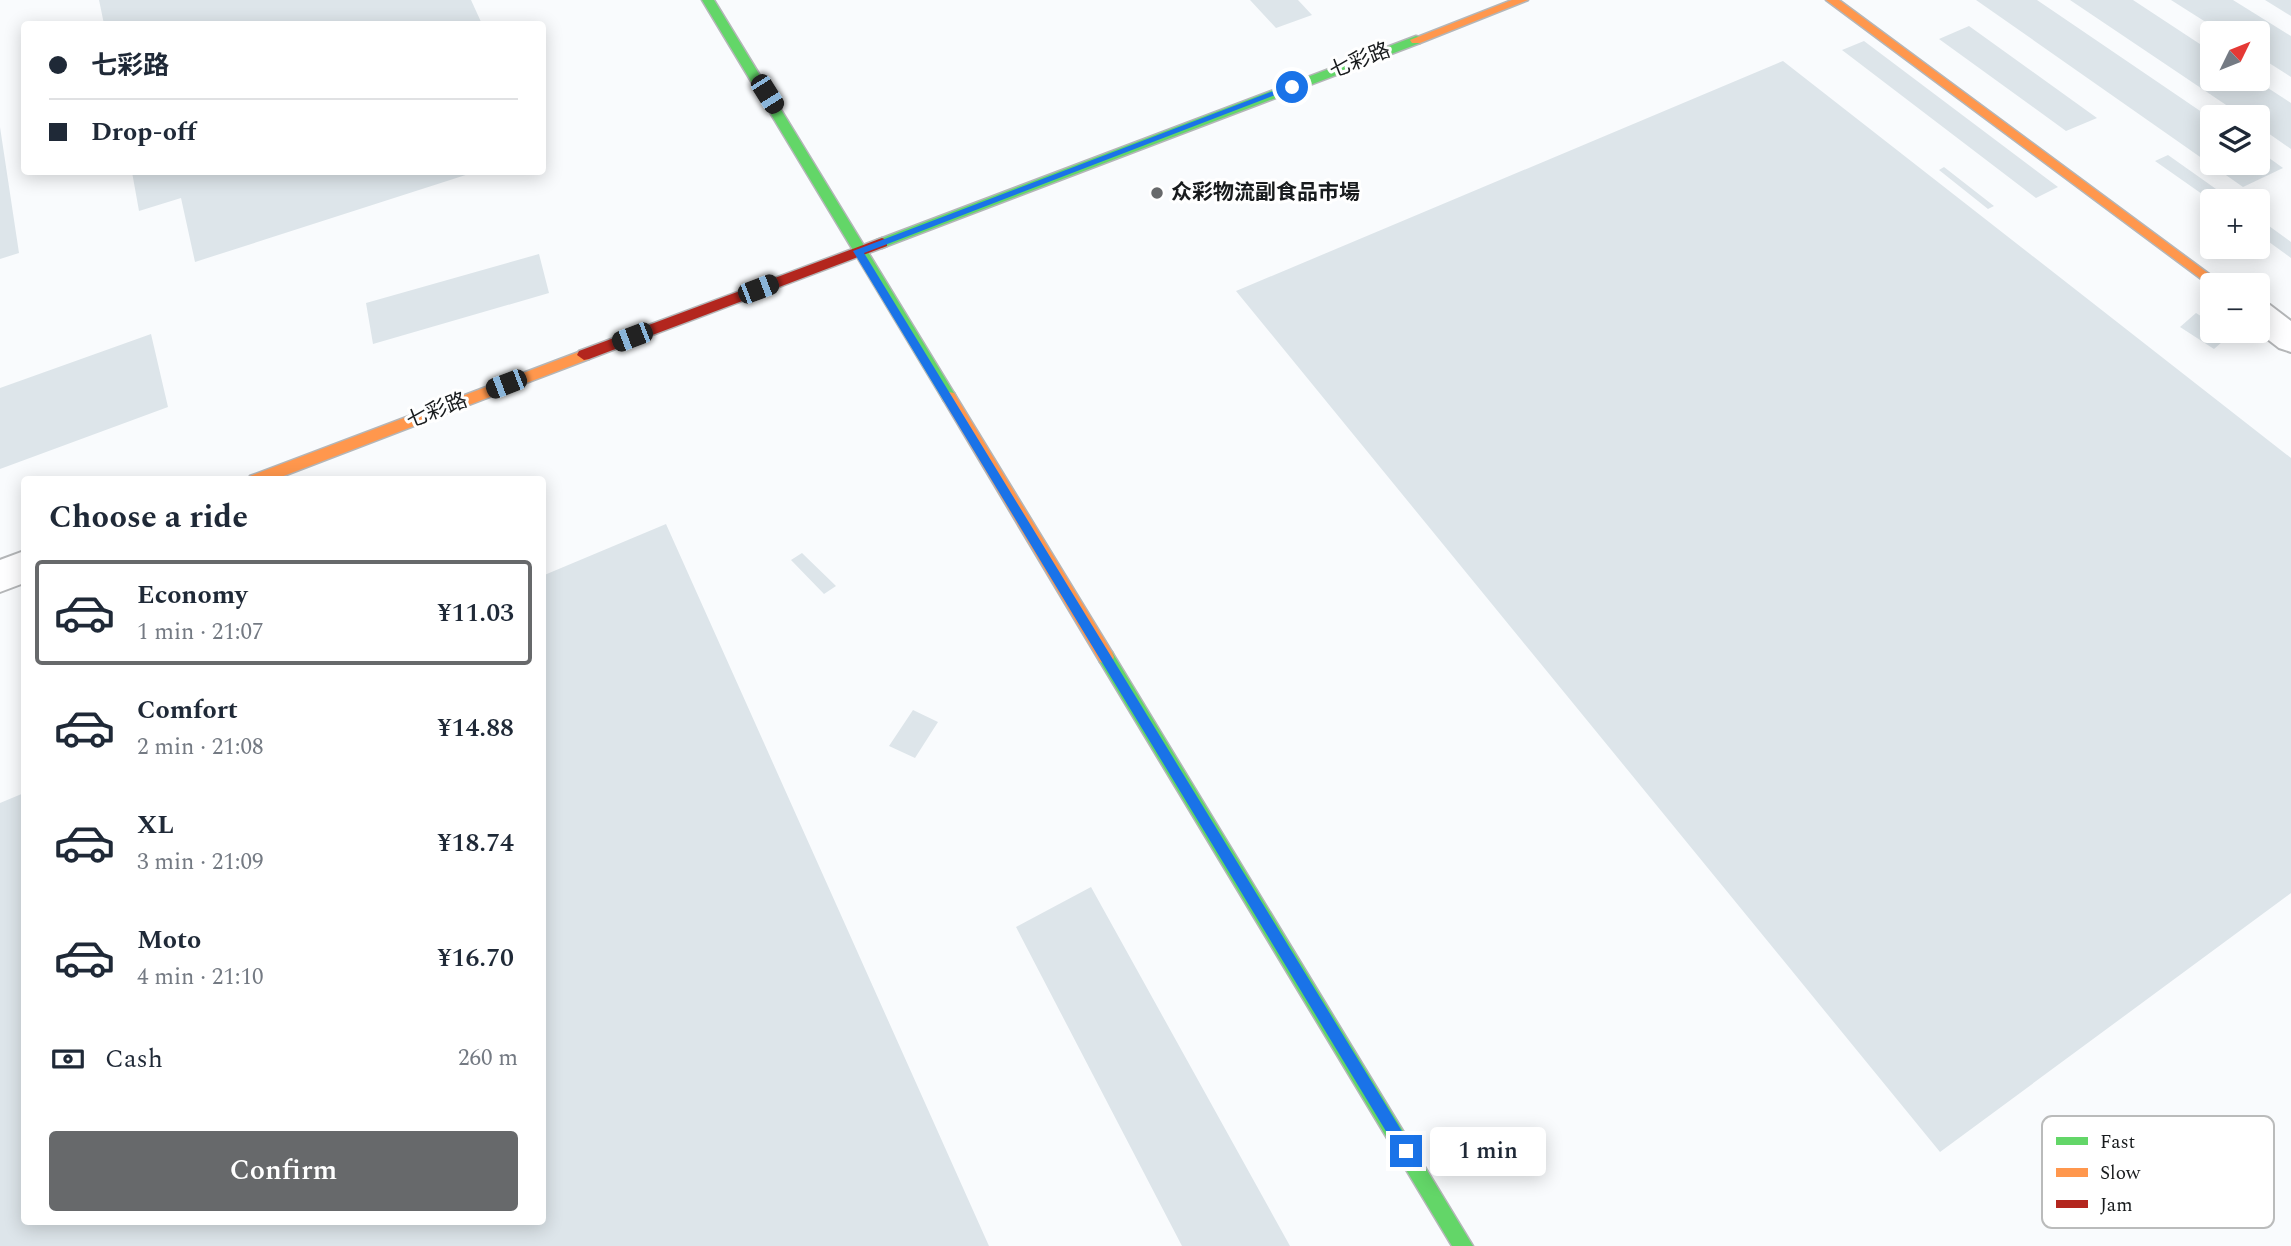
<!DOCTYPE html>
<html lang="en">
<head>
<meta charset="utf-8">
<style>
  body { margin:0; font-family:Spectral,"Noto Sans SC",serif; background:#f2f2f3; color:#1f2937; height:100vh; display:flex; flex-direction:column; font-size:26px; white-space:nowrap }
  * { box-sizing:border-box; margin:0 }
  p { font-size:23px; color:#747a83 }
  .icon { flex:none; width:38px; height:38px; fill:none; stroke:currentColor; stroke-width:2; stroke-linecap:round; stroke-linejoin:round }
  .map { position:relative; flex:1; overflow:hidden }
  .sheet { position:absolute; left:21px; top:476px; width:525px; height:749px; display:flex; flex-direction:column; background:#fff; border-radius:7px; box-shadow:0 4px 18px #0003 }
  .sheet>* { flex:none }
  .top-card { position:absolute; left:21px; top:21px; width:525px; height:154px; border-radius:7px; box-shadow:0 4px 18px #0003; display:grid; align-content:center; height:154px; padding:0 28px; background:#fff }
  .needle { width:46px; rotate:47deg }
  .controls { position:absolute; left:2200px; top:21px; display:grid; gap:14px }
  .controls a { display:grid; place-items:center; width:70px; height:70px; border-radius:7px; background:#fff; box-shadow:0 4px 18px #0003; font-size:35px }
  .end { position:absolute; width:32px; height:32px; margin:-16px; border:9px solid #1a73e8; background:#fff; box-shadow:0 0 0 4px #fff }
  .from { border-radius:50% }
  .bubble { position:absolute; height:49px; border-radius:7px; background:#fff; box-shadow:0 4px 18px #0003; font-size:23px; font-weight:600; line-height:49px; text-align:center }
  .car { position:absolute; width:21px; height:42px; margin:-21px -10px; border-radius:9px; box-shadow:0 0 5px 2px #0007; background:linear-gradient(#222 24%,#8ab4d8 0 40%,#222 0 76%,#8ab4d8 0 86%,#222 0) }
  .top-card b { display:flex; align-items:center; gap:24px; height:66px; font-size:26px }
  .top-card b+b { border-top:2px solid #e0e1e3 }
  .top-card i { width:18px; height:18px; background:#1f2937 }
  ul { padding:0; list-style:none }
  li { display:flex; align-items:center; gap:21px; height:105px; margin:0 14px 10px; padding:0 14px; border:4px solid transparent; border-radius:7px }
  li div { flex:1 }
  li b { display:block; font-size:26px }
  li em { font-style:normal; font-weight:600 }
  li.active { border-color:#67696b }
  li>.icon { width:63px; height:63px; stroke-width:1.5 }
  h2 { padding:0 28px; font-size:32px; line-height:84px }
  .pay { display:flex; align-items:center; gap:18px; height:77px; padding:0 28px; font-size:26px }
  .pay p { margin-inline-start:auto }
  .cta { display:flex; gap:14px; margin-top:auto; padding:14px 28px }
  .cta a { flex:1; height:80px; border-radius:7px; background:#67696b; color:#fff; font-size:28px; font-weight:600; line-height:80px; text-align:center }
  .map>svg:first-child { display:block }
  .building { fill:#dde5ea }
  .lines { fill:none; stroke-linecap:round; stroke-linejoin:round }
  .street-casing { stroke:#b4b6b8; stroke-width:4 }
  .fast-casing { stroke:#b4b6b8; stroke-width:3 }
  .slow-casing { stroke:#b4b6b8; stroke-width:3 }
  .jam-casing { stroke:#b4b6b8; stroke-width:3 }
  .street { fill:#fefeff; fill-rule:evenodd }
  .fast { fill:#63d668; fill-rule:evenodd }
  .slow { fill:#ff974d; fill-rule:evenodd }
  .jam { fill:#b3261e; fill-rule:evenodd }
  .route { fill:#1a73e8 }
  .poi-dot { fill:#67696b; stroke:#fff; stroke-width:2.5 }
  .labels { text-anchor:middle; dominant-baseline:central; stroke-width:6; stroke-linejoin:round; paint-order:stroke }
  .street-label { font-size:21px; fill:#181b1d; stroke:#fff }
  .poi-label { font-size:21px; font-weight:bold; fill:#181b1d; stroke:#fff; text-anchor:start }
  .key { fill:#fff; stroke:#babbbb; stroke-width:2 }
  .key-label { font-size:19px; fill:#181b1d }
</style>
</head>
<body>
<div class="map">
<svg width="2291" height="1246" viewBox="0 0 2291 1246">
  <rect width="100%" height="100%" fill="#f9fbfd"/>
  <!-- building -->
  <path class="building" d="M99,0H471L482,24H104Z
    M1250,0H1298L1312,15L1276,28Z
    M1976,0H2037L2212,119V163H2258V150L2283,168L2243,187Z
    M2070,0H2133L2212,52V79H2254L2291,103V149L2258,126V117H2244Z
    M2171,0H2233L2291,36V77L2258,56V33H2223Z
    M2265,0H2291V16Z
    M1969,26L2097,118L2066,131L1939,39Z
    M1864,41L2058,187L2036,198L1842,50Z
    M1783,61L2291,458V893L1940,1152L1236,291Z
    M0,127L19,253L0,259Z
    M2168,155L2233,201H2212L2155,161Z
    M1944,167L1994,206L1988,209L1939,170Z
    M132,172H475L195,262L181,198L139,211Z
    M2258,218L2291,242V258L2258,234Z
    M539,254L549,293L373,344L366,303Z
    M2196,313L2212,323V331H2224L2230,335L2214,349L2180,327Z
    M151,334L168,407L0,469V388Z
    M666,524L989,1246H0V803L24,793V1222H542V576Z
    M802,553L836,586L824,594L791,560Z
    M913,710L938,722L915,758L889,746Z
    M1091,887L1290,1246H1182L1016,927Z"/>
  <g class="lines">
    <defs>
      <path id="street" d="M2258,302L2270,305L2291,321V352L2279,348L2257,331Z
        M24,551V583L0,592V560Z"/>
      <path id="fast" d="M702,0H714L954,393L956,397L954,401H944Z
        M1416,36L1420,37V43L887,246L882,248L876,243L877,240Z
        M1106,650L1112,652L1473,1246H1452L1100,662L1098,657L1100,652Z"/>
      <path id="slow" d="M1512,0H1528L1420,43H1412L1410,40Z
        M1826,0H1839L2224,285H2212V287Z
        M584,350L589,351L591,355L589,359L273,480H248L250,476Z
        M949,392L954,393L1112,652L1114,657L1112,662L1106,664L1100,662L944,401L942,397Z"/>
      <path id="jam" d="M882,238L887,240V246L589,359L584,360L577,355L579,351Z"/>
    </defs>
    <!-- street casing -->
    <use href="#street" class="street-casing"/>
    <!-- fast casing -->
    <use href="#fast" class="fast-casing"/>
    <!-- slow casing -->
    <use href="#slow" class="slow-casing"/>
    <!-- jam casing -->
    <use href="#jam" class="jam-casing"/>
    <!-- street -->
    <use href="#street" class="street"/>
    <!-- fast -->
    <use href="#fast" class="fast"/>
    <!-- slow -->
    <use href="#slow" class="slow"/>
    <!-- jam -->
    <use href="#jam" class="jam"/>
  </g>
  <!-- route -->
  <path class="route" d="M1289,85L1296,87L864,253L1411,1146V1156L1406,1158L1401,1156L853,251Z"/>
  <!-- markers -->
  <circle class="poi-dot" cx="1157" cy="193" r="7"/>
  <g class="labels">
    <!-- street labels -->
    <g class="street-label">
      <text transform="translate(1360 61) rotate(-21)">七彩路</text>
      <text transform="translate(437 411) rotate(-21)">七彩路</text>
    </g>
    <!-- poi labels -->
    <g class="poi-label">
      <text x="1171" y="193">众彩物流副食品市場</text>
    </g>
  </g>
  <!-- legend -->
  <rect x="2042" y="1116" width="232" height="112" rx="10" class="key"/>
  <rect x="2056" y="1137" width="32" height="8" fill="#63d668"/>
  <rect x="2056" y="1168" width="32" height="9" fill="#ff974d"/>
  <rect x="2056" y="1200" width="32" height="8" fill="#b3261e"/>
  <g class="key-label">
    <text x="2100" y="1148">Fast</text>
    <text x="2100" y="1179">Slow</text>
    <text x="2100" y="1211">Jam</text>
  </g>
</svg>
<div class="controls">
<a><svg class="needle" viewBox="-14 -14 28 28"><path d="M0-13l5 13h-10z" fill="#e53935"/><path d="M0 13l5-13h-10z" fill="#747a83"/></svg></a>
<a><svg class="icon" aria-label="layers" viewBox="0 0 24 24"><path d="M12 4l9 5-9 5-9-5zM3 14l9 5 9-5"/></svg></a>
<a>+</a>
<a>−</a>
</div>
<i class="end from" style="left:1292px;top:87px"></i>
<i class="end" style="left:1406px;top:1151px"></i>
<div class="bubble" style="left:1430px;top:1127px;width:116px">1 min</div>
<i class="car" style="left:767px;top:94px;rotate:148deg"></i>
<i class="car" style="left:758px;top:289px;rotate:69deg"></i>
<i class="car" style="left:632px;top:337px;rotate:249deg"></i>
<i class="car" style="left:506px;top:384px;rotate:249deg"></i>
<div class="top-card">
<b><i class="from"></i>七彩路</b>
<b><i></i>Drop-off</b>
</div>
<section class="sheet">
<h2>Choose a ride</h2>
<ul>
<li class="active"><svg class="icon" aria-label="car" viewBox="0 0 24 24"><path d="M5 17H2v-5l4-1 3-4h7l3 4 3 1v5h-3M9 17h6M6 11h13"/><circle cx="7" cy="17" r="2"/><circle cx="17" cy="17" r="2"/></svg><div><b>Economy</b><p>1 min · 21:07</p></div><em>¥11.03</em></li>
<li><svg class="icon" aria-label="car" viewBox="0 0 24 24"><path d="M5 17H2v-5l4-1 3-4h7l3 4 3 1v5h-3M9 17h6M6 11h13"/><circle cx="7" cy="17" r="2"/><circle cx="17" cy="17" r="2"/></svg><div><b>Comfort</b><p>2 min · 21:08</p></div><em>¥14.88</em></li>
<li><svg class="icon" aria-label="car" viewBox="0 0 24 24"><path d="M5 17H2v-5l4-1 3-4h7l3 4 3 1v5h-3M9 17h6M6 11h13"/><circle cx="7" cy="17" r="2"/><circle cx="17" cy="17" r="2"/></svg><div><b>XL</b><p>3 min · 21:09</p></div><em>¥18.74</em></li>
<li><svg class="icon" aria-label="car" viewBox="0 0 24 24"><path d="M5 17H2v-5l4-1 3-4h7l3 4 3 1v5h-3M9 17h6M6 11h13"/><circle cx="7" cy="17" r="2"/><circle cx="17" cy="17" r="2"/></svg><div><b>Moto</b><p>4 min · 21:10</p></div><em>¥16.70</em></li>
</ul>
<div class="pay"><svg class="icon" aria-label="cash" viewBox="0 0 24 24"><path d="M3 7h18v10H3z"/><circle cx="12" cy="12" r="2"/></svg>Cash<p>260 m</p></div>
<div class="cta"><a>Confirm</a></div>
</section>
</div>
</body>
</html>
